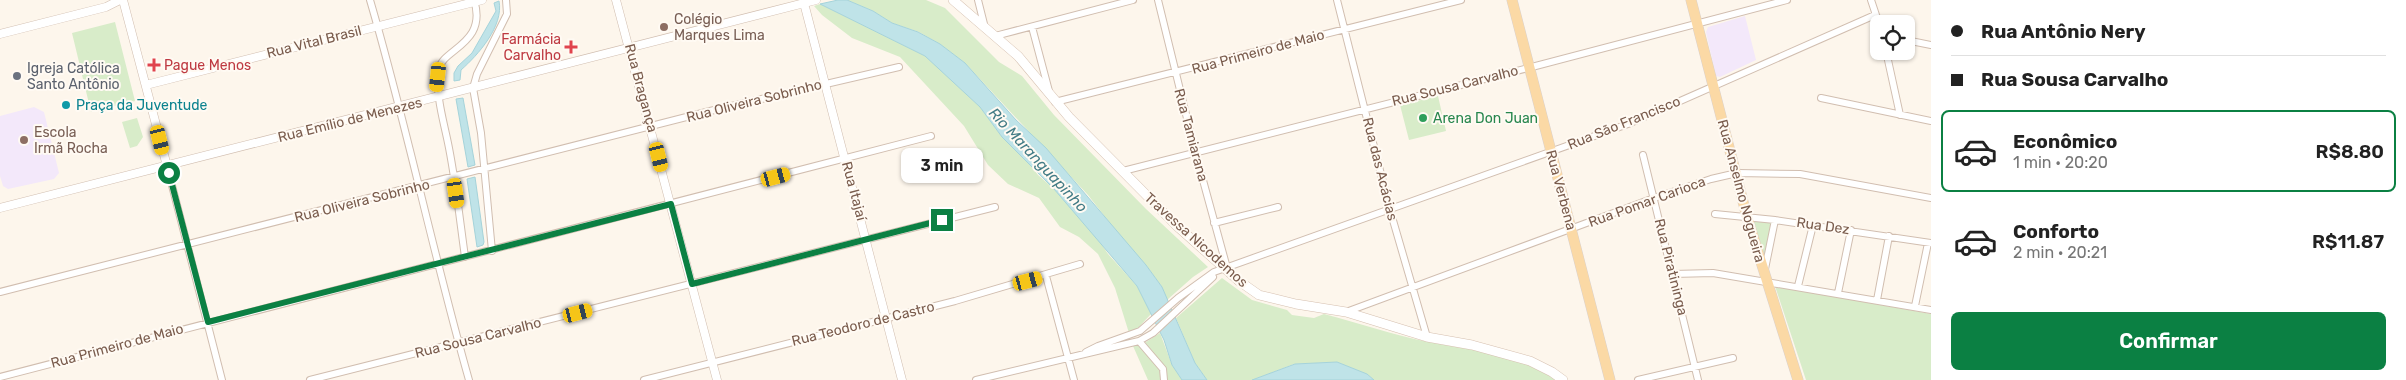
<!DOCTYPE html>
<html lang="pt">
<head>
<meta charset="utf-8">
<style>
  body { margin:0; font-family:Rubik,sans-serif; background:#f6f6f6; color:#222; height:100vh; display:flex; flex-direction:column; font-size:19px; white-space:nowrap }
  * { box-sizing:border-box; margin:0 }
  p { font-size:16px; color:#767676 }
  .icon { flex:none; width:28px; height:28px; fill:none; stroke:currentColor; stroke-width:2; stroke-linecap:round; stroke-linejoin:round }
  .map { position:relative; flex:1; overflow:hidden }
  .sheet { display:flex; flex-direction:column; background:#fff; width:475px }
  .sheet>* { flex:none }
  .top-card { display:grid; align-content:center; height:110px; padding:0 20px; background:#fff }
  .fabs { position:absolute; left:1870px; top:15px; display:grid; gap:10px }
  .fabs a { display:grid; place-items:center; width:45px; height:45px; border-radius:8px; background:#fff; box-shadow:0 1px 4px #0004; font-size:25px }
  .end { position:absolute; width:22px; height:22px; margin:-11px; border:6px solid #0b8043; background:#fff; box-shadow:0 0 0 2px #fff }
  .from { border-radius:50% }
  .bubble { position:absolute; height:35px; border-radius:8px; background:#fff; box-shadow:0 1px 4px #0004; font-size:16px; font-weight:600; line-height:35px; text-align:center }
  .car { position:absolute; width:15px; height:30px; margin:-15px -8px; border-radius:6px; box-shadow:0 0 4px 1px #0007; background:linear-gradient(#f5c518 24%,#345 0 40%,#f5c518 0 76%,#345 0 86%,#f5c518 0) }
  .top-card b { display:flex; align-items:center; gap:18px; height:48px; font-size:19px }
  .top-card b+b { border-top:1px solid #e0e0e0 }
  .top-card i { width:12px; height:12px; background:#222 }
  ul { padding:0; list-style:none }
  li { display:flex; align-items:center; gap:15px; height:82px; margin:0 10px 8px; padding:0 10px; border:2px solid transparent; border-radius:8px }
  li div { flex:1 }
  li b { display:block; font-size:19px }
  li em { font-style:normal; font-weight:600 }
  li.active { border-color:#0b8043 }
  li>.icon { width:45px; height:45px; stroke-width:1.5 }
  .action { display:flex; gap:10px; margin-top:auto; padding:10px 20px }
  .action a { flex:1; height:58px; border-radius:8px; background:#0b8043; color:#fff; font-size:20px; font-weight:600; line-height:58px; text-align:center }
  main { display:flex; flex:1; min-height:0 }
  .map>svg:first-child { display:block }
  .education { fill:#f3e8fa }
  .green { fill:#d8ecc9 }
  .water { fill:#bfe3e8; stroke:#a5d3da }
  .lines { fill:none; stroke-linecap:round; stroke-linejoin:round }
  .minor-casing { stroke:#d1beb0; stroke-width:8 }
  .tertiary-casing { stroke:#d1beb0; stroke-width:9 }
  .secondary-casing { stroke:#d6c0b0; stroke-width:10 }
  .primary-casing { stroke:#dad1cd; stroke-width:11 }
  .minor { stroke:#fff; stroke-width:6 }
  .tertiary { stroke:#fff; stroke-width:8 }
  .secondary { stroke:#fff; stroke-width:9 }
  .primary { stroke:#fbd9a5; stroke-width:10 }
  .route { stroke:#0b8043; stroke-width:6 }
  .education-dot { fill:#8d6e63; stroke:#fffaf3; stroke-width:2 }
  .health-dot { fill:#e0444e; stroke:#fffaf3; stroke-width:2 }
  .worship-dot { fill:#6b7280; stroke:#fffaf3; stroke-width:2 }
  .culture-dot { fill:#0f9aa8; stroke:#fffaf3; stroke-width:2 }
  .leisure-dot { fill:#2e9e5b; stroke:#fffaf3; stroke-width:2 }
  .labels { text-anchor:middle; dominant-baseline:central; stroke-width:4; stroke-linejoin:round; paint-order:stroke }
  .education-label { font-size:14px; fill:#785e54; stroke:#fffaf3; text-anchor:start }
  .health-label { font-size:14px; fill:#be3a42; stroke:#fffaf3; text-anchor:end }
  .street-label { font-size:14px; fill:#7a5c4d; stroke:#fffaf3 }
  .worship-label { font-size:14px; fill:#5b616d; stroke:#fffaf3; text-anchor:start }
  .culture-label { font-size:14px; fill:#0d838f; stroke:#fffaf3; text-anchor:start }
  .leisure-label { font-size:14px; fill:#27864d; stroke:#fffaf3; text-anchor:start }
  .water-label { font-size:15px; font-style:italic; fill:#437c86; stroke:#fffaf3 }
</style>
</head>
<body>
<main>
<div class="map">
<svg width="1931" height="380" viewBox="0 0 1931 380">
  <rect width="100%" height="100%" fill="#fdf6ec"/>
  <!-- education -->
  <path class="education" d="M1745,16L1756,60L1720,77L1716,76L1706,32L1708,27Z
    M34,107L44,112L59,173L54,179L8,189L3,186L0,176V116Z"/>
  <!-- green -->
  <path class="green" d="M847,0H926L945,8L999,62L1022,76L1054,115L1146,209L1208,267L1193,277L1167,300L1162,287L1146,265L1126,244L1088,195L965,63L940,44L919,32L892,23L873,11Z
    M820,4L925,56L935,65L980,107L1002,137L1022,154L1038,175L1054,189L1095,234L1108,254L1137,286L1151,314L1137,329L1129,333L1115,288L1098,254L1079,237L1060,227L1039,198L1008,184L988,165L964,126L900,57L852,38L822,15L814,6Z
    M115,22L135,101L91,112L72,33Z
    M1438,96L1446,131L1409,140L1400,105Z
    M137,118L143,137L137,146L130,148L122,122Z
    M1752,220L1773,222L1764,260Z
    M1222,278L1252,300L1287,310L1292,315L1314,318L1324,314C1359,323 1393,335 1429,342C1473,351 1518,353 1557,380H1374L1367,374L1337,362L1294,364L1252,380H1207L1195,363L1176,318Z
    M1775,286L1931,314V380H1806Z
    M1160,333L1172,365L1182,380H1148L1133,346L1143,344Z"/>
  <!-- water -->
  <path class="water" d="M838,0H847L873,11L892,23L918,32L940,44L965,63L1016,120L1046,148L1146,265L1162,287L1195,363L1207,380H1182L1172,365L1164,340L1137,286L1054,189L1002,137L980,107L925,56L820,4Z
    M499,1C504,26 478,55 461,70L460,80L454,81V73L458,66L472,53L496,11L494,3Z
    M463,98L475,165L468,167L456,99Z
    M475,177L484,242L483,245L477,247L467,179Z
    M1337,362L1367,374L1374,380H1252L1295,364Z"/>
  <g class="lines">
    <defs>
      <path id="minor" d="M370,0C407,126 433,254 469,380
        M978,0L985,28
        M1158,0L1195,151L1227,268
        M1337,0L1390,210L1427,337
        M1871,0L1879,24
        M1032,27L1049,91
        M995,36L1133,0
        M1906,40L1931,45
        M1886,51L1900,115
        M1821,98L1931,121
        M1055,102L1461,0
        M1643,155L1698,380
        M167,166L222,380
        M1123,171L1528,68L1787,0
        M1715,214L1775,220L1931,243
        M1214,223L1278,207
        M492,251L481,133L473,88L477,74L507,14L506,0
        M465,257C460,221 456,184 449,148C444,121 435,97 439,69C442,49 488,44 474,0
        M1765,269L1775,220
        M1673,274L1713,273L1931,310
        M1046,276L1074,380
        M1798,286L1813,225
        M0,292L710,111L899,67
        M1838,293L1851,230
        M1877,300L1889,236
        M1915,306L1928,243
        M1346,312L1654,198L1711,179L1737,173L1800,174L1931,198
        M1139,341L1163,369L1164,380
        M1086,352L1098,346L1140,331L1178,298L1214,272L1628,124L1875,15
        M0,377L931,136
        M310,380L995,207
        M644,380L955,301L1080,264
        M976,380L1139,341L1153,333L1213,277
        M1638,380L1733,358"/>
      <path id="tertiary" d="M123,0L167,166
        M616,0L717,380
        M804,3L902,380
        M0,34L106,7L120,0
        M146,85L482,0
        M0,208L816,0"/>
      <path id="secondary" d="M953,0L1018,56L1069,117L1178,227L1239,281L1259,295L1296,304L1346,312L1427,337L1472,345L1530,361L1552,372L1563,380"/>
      <path id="primary" d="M1512,0L1610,380
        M1691,0L1747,217L1798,380"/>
    </defs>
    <!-- minor casing -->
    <use href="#minor" class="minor-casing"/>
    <!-- tertiary casing -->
    <use href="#tertiary" class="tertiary-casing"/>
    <!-- secondary casing -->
    <use href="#secondary" class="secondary-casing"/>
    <!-- primary casing -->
    <use href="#primary" class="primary-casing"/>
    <!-- minor -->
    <use href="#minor" class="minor"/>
    <!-- tertiary -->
    <use href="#tertiary" class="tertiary"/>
    <!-- secondary -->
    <use href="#secondary" class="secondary"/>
    <!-- primary -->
    <use href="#primary" class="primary"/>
  </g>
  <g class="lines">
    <!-- route -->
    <path class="route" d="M169,173L208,322L671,204L692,284L942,220"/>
  </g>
  <!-- markers -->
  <g class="education-dot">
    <circle cx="664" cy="27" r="5"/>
    <circle cx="24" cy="140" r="5"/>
  </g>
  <g class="health-dot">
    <path d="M568.5 39.5h5v5h5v5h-5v5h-5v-5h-5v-5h5z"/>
    <path d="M151.5 57.5h5v5h5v5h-5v5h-5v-5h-5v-5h5z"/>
  </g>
  <circle class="worship-dot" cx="17" cy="76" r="5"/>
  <circle class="culture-dot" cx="66" cy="105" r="5"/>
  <circle class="leisure-dot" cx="1423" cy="118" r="5"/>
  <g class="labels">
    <!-- education labels -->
    <g class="education-label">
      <text x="674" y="19">Colégio<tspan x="674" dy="16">Marques Lima</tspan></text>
      <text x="34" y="132">Escola<tspan x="34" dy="16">Irmã Rocha</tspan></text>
    </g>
    <!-- health labels -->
    <g class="health-label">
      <text x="561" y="39">Farmácia<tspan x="561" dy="16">Carvalho</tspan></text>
      <text x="164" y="65" text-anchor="start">Pague Menos</text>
    </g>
    <!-- street labels -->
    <g class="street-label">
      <text transform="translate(314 42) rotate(-14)">Rua Vital Brasil</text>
      <text transform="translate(1258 52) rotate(-15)">Rua Primeiro de Maio</text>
      <text transform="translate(1455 86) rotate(-14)">Rua Sousa Carvalho</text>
      <text transform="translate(641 88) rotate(75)">Rua Bragança</text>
      <text transform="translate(754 101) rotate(-14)">Rua Oliveira Sobrinho</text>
      <text transform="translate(350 120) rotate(-14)">Rua Emílio de Menezes</text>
      <text transform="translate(1624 123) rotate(-22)">Rua São Francisco</text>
      <text transform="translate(1191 135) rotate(75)">Rua Tamiarana</text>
      <text transform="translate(1380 169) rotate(76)">Rua das Acácias</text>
      <text transform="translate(1561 190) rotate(75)">Rua Verbena</text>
      <text transform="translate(854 191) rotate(75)">Rua Itajaí</text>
      <text transform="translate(1741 191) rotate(75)">Rua Anselmo Nogueira</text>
      <text transform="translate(362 201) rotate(-14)">Rua Oliveira Sobrinho</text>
      <text transform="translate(1647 202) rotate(-20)">Rua Pomar Carioca</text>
      <text transform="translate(1823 226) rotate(8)">Rua Dez</text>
      <text transform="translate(1196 240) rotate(42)">Travessa Nicodemos</text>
      <text transform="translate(1671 267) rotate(76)">Rua Piratininga</text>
      <text transform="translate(863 324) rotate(-14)">Rua Teodoro de Castro</text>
      <text transform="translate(478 338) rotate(-14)">Rua Sousa Carvalho</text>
      <text transform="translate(117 346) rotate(-15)">Rua Primeiro de Maio</text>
    </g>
    <!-- worship labels -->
    <g class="worship-label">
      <text x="27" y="68">Igreja Católica<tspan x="27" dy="16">Santo Antônio</tspan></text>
    </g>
    <!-- culture labels -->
    <g class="culture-label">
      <text x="76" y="105">Praça da Juventude</text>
    </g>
    <!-- leisure labels -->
    <g class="leisure-label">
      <text x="1433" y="118">Arena Don Juan</text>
    </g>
    <!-- water labels -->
    <g class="water-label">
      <text transform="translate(1038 160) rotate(47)">Rio Maranguapinho</text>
    </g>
  </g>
</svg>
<div class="fabs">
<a><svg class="icon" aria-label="locate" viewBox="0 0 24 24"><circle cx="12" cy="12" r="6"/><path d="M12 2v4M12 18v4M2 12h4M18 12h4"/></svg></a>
</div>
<i class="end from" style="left:169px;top:173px"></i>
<i class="end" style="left:942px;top:220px"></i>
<div class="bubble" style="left:901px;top:148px;width:82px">3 min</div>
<i class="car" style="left:438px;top:77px;rotate:186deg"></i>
<i class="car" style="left:160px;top:140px;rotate:166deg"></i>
<i class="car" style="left:659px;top:157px;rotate:166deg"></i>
<i class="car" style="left:776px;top:177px;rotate:75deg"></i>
<i class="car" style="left:456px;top:193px;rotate:172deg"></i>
<i class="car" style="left:1028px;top:281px;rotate:75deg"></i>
<i class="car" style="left:578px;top:313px;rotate:76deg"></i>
</div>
<section class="sheet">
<div class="top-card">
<b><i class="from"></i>Rua Antônio Nery</b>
<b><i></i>Rua Sousa Carvalho</b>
</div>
<ul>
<li class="active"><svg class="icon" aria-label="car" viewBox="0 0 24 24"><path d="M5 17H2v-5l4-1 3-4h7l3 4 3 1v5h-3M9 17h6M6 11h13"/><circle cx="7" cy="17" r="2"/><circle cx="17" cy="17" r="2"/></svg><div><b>Econômico</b><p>1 min · 20:20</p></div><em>R$8.80</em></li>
<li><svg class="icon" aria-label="car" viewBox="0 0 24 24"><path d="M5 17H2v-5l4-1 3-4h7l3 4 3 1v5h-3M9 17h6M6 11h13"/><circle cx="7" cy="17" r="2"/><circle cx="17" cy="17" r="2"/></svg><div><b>Conforto</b><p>2 min · 20:21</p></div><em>R$11.87</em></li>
</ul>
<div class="action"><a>Confirmar</a></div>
</section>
</main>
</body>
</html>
